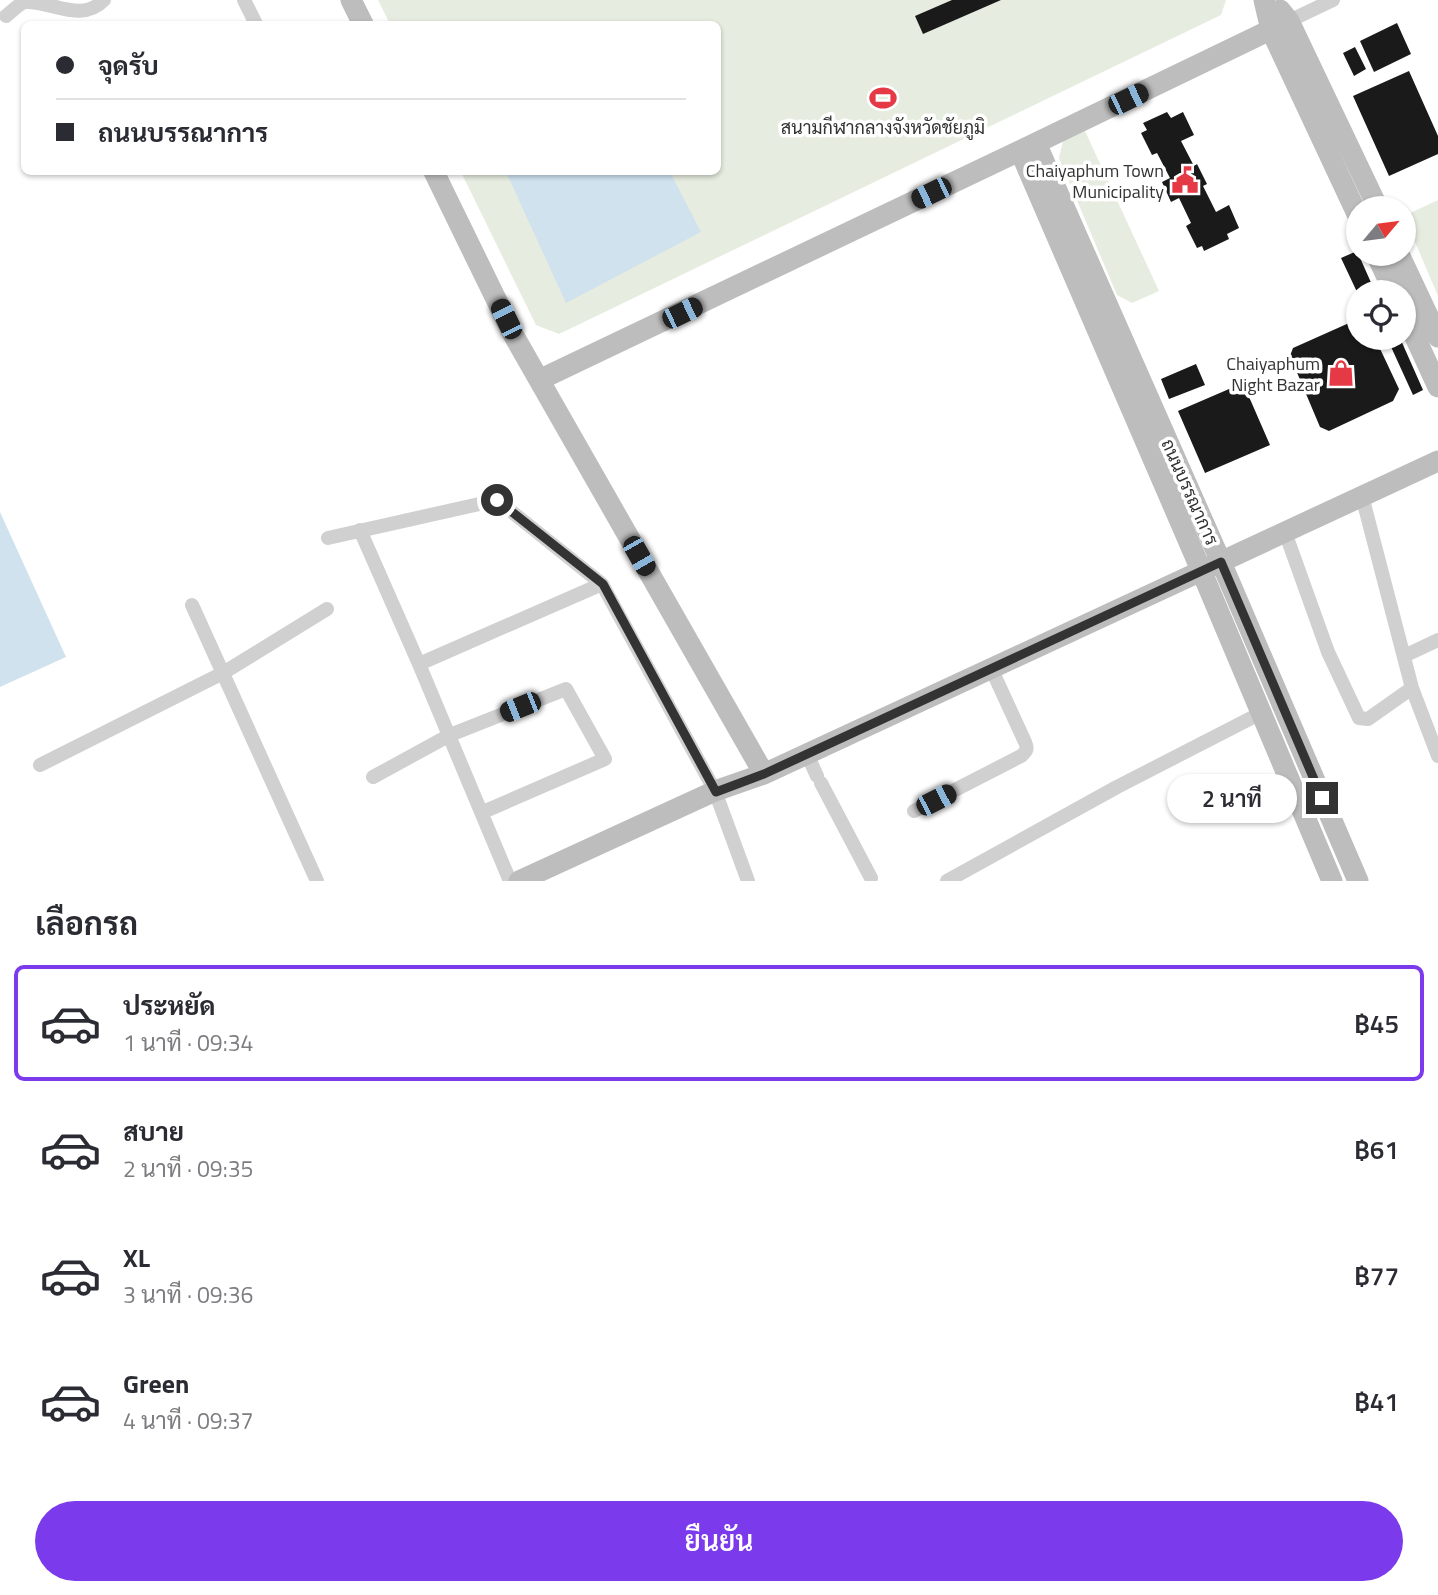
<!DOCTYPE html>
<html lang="th">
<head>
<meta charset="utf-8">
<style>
  body { margin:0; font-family:"Titillium Web",Sarabun,sans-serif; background:#f7f7f7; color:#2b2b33; height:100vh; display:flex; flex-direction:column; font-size:26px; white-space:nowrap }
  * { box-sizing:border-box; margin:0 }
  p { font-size:23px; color:#7c7c81 }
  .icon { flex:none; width:38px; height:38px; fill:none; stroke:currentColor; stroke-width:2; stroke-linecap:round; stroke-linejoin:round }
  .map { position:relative; height:881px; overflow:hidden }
  .side { display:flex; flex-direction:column; background:#fff; flex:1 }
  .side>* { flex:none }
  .banner { position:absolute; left:21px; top:21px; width:700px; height:154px; border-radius:10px; box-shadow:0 2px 5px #0004; display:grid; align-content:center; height:154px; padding:0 35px; background:#fff }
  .needle { width:46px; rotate:61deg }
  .fabs { position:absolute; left:1346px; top:196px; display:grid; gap:14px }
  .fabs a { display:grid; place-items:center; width:70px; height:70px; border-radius:50%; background:#fff; box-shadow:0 2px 5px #0004; font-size:35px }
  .end { position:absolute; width:32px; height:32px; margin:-16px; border:9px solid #333; background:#fff; box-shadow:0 0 0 4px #fff }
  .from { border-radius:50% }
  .bubble { position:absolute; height:49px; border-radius:24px; background:#fff; box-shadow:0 2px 5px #0004; font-size:23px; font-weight:600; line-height:49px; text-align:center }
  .car { position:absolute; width:21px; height:42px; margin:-21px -10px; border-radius:9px; box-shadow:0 0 5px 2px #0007; background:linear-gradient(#222 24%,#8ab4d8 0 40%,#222 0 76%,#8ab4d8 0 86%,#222 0) }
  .banner b { display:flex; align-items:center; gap:24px; height:66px; font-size:26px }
  .banner b+b { border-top:2px solid #e1e1e2 }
  .banner i { width:18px; height:18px; background:#2b2b33 }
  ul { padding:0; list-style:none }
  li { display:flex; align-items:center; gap:21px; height:116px; margin:0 14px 10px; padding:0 21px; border:4px solid transparent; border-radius:10px }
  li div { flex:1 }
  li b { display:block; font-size:26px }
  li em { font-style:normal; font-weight:600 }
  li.current { border-color:#7c3aed }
  li>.icon { width:63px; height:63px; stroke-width:1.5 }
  h2 { padding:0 35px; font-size:32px; line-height:84px }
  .cta { display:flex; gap:14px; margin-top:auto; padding:14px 35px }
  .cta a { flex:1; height:80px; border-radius:42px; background:#7c3aed; color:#fff; font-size:28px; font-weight:600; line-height:80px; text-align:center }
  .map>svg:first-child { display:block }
  .green { fill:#e6ecdf }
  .water { fill:#cfe2ee }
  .building { fill:#1a1a1a }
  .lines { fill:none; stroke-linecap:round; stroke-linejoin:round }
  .street { stroke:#d0d0d0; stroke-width:14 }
  .secondary { stroke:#bdbdbd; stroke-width:21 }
  .route { stroke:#333; stroke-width:9 }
  .labels { text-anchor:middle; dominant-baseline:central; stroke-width:7; stroke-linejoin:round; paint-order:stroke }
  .poi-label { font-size:18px; fill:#333; stroke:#fff; text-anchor:end }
  .street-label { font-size:18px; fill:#333; stroke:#fff }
</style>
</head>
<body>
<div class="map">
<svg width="1438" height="881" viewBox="0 0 1438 881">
  <rect width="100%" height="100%" fill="#fff"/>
  <!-- green -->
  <path class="green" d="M378,0H1226L1221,15L559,334L536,325L461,172H718V24H390Z
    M1085,131L1159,291L1132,303L1117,295L1059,158L1063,141Z
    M1438,200V296L1404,216Z"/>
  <!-- water -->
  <path class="water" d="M506,172H670L701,232L566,303Z
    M0,512L66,657L0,687Z"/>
  <!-- building -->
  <path class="building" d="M952,0H1001L923,34L915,16Z
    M1397,23L1411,54L1374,72L1360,41Z
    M1355,47L1366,69L1354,76L1343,53Z
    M1409,71L1438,136V154L1389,176L1353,96Z
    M1167,112L1171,118L1183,112L1194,135L1181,141L1194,166L1197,164L1207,184L1203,186L1216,212L1229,205L1239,228L1227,234L1229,239L1204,251L1202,246L1197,248L1186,226L1191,223L1179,198L1171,202L1162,182L1170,178L1157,153L1152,155L1141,133L1147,130L1143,123Z
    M1357,251L1373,287L1361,292H1357L1341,258Z
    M1358,319V338H1375L1399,389L1393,401L1329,431L1320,427L1290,356L1293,348Z
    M1387,338H1400L1423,390L1413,395Z
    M1196,364L1205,385L1169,399L1161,379Z
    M1243,383L1270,445L1205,473L1178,411Z"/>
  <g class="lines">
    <!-- street -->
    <path class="street" d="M244,0L256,24
      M6,16C11,12 18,5 24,2C51,0 81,24 104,0
      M1289,21L1333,0
      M1362,496L1412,688L1438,756
      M360,530L419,664L510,881
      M1285,532L1328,652L1359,718L1368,719L1412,688
      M328,538L497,500L602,584L715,791L748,881
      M192,605L317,881
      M1404,656L1438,640
      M419,664L602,584
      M807,754L817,776
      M40,765L223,673L327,609
      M373,777L450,735L566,689L605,759L483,812
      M821,783L871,878
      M914,811L1021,756C1027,751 1028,749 1025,742L991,668
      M947,881L1117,787L1261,713"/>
    <!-- secondary -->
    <path class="secondary" d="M351,0L363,24
      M1264,0L1271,30L1358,216
      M1280,10L1289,21L1378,208
      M1036,143L1221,562L1358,881
      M1020,151L1201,570L1332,881
      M434,172L514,336L764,774
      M1376,254L1394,292
      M1399,254L1438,337
      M1404,313L1438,387
      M539,380L1036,143L1289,21
      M519,881L715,791L764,774L1438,461"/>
  </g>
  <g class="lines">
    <!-- route -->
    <path class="route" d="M497,500L603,584L716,792L764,774L1221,562L1322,798"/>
  </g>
  <!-- icons -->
  <defs>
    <symbol id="stadium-bare" viewBox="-9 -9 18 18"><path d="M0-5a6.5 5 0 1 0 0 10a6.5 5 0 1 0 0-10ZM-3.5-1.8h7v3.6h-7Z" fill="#e63946" stroke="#fff" stroke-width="2.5" paint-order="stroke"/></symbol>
    <symbol id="civic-bare" viewBox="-9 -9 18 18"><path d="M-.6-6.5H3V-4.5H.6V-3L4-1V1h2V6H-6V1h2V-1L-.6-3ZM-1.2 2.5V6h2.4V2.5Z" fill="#e63946" stroke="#fff" stroke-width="2.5" paint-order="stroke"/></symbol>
    <symbol id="shop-bare" viewBox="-9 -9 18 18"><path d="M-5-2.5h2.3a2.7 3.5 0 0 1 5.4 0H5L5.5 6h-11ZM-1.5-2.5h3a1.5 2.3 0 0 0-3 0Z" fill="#e63946" stroke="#fff" stroke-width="2.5" paint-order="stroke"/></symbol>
  </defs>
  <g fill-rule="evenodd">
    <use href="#stadium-bare" x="864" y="79" width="38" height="38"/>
    <use href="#civic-bare" x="1166" y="161" width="38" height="38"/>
    <use href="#shop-bare" x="1322" y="354" width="38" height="38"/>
  </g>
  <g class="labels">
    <!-- poi labels -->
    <g class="poi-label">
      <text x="883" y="127" text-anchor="middle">สนามกีฬากลางจังหวัดชัยภูมิ</text>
      <text x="1164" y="170">Chaiyaphum Town<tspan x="1164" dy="21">Municipality</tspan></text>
      <text x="1320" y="363">Chaiyaphum<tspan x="1320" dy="21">Night Bazar</tspan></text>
    </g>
    <!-- street labels -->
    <g class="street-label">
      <text transform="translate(1190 492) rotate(66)">ถนนบรรณาการ</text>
    </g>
  </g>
</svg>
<div class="fabs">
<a><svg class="needle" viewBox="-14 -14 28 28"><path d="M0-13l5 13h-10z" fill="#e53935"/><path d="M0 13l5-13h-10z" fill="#7c7c81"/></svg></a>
<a><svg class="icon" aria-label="locate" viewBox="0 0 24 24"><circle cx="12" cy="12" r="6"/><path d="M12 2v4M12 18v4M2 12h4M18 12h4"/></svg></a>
</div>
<i class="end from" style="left:497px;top:500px"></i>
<i class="end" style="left:1322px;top:798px"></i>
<div class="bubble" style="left:1167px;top:774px;width:130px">2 นาที</div>
<i class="car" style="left:1128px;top:99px;rotate:64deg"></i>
<i class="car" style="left:931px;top:193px;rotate:244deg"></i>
<i class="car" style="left:682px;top:313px;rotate:64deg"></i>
<i class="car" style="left:506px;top:319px;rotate:334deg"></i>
<i class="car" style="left:639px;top:556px;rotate:150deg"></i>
<i class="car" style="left:520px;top:707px;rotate:248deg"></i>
<i class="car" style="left:936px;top:800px;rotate:63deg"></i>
<div class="banner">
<b><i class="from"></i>จุดรับ</b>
<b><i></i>ถนนบรรณาการ</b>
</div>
</div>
<section class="side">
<h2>เลือกรถ</h2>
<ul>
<li class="current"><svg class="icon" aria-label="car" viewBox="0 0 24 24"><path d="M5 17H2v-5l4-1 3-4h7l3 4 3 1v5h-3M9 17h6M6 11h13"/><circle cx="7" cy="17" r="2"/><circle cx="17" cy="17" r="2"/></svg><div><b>ประหยัด</b><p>1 นาที · 09:34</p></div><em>฿45</em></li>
<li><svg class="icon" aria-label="car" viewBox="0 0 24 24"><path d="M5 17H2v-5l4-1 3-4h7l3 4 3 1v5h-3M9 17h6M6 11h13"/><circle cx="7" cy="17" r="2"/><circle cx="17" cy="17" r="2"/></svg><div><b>สบาย</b><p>2 นาที · 09:35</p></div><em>฿61</em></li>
<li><svg class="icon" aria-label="car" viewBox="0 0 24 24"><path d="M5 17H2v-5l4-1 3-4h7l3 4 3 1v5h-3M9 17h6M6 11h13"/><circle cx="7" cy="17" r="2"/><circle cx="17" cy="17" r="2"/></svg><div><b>XL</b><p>3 นาที · 09:36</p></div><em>฿77</em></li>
<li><svg class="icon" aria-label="car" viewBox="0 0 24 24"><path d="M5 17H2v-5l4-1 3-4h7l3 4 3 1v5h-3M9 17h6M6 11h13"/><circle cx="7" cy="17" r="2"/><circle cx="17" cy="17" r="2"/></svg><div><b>Green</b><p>4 นาที · 09:37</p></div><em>฿41</em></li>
</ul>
<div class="cta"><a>ยืนยัน</a></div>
</section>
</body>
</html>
